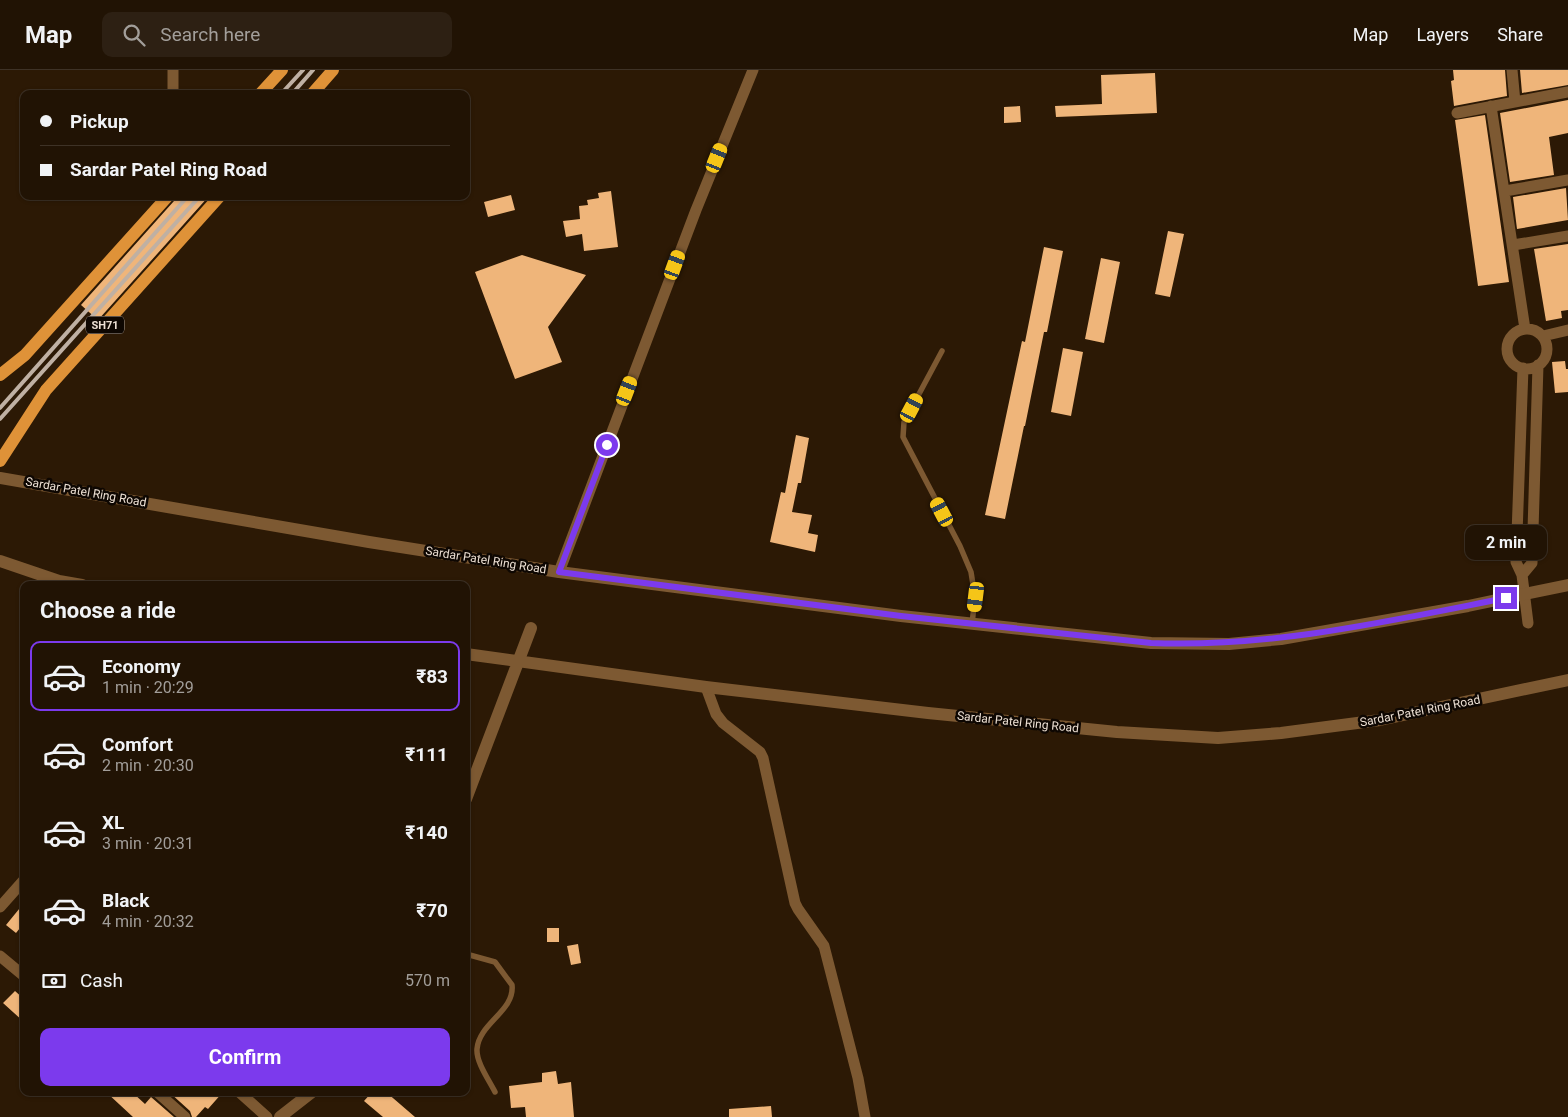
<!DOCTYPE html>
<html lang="en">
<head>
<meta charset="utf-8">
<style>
  body { margin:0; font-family:Roboto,sans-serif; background:#2d2013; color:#f1f3f6; height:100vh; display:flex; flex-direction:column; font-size:19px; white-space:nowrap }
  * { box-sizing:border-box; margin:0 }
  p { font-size:16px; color:#a29e9a }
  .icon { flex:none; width:28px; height:28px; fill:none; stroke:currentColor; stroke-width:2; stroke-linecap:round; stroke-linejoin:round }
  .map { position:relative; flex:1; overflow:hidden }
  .panel { position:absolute; left:20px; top:511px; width:450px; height:515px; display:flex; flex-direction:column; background:#211304; border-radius:10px; box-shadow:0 1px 4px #0004,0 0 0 1px #3e3226 }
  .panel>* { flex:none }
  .banner { position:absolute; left:20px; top:20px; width:450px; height:110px; border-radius:10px; box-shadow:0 1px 4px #0004,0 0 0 1px #3e3226; display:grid; align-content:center; height:110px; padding:0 20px; background:#211304 }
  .end { position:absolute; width:22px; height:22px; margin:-11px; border:6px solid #7c3aed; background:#fff; box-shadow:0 0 0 2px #fff }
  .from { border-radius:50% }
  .bubble { position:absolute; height:35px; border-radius:10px; background:#211304; box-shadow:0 1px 4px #0004,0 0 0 1px #3e3226; font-size:16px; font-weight:700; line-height:35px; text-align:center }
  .car { position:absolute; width:15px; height:30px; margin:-15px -8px; border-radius:6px; box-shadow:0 0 4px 1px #0007; background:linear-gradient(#f5c518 24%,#345 0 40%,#f5c518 0 76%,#345 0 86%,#f5c518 0) }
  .banner b { display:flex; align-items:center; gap:18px; height:48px; font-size:19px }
  .banner b+b { border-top:1px solid #3e3226 }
  .banner i { width:12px; height:12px; background:#f1f3f6 }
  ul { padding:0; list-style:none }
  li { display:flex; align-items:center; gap:15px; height:70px; margin:0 10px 8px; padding:0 10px; border:2px solid transparent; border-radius:10px }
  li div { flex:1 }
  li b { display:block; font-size:19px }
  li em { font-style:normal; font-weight:700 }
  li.current { border-color:#7c3aed }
  li>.icon { width:45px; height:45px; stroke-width:1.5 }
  h2 { padding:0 20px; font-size:22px; line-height:60px }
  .pay { display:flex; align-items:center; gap:12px; height:55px; padding:0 20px; font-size:19px }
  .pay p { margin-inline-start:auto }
  .button { display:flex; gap:10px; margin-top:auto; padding:10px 20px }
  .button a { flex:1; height:58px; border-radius:10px; background:#7c3aed; color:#fff; font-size:20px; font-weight:700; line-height:58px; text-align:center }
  header { display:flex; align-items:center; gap:30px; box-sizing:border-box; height:70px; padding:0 25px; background:#211304; border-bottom:1px solid #3e3226 }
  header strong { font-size:24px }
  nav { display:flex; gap:28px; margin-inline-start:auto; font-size:18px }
  .search { width:350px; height:45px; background:#2d2013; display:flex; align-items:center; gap:12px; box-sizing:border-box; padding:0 18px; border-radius:10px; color:#a29e9a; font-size:19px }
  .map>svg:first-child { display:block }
  .building { fill:#efb57a }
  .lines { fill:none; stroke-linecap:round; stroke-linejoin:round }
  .service { stroke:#7d5932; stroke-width:5.5 }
  .minor { stroke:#7d5932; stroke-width:11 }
  .tertiary { stroke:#7d5932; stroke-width:12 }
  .primary { stroke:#df9238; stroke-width:12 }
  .rail { stroke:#bfb0a3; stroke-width:4 }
  .route { stroke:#7c3aed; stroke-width:6 }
  .labels { text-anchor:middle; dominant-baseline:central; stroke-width:5; stroke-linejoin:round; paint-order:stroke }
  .shield { fill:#0e0702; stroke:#aa9f95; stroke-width:1 }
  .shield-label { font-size:11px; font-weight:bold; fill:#ede0d4 }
  .street-label { font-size:12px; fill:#ede0d4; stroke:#0e0702 }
</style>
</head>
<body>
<header>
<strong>Map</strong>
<div class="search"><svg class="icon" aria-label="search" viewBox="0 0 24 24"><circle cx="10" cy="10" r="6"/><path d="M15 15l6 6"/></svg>Search here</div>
<nav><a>Map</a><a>Layers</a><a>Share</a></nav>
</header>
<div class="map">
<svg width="1568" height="1047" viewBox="0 0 1568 1047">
  <rect width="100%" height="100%" fill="#2c1905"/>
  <!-- building -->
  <path class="building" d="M1453,0H1505L1507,26L1454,36L1451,11L1454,10Z
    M1520,0H1568V15L1522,23Z
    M1155,3L1157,43L1056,47L1055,36L1102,34L1101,5Z
    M1568,30V63L1549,67L1554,105L1510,112L1500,43Z
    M1020,36L1021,52L1004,53V37Z
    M1485,45L1509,212L1478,216L1455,50Z
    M1566,118L1568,150L1517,159L1513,127Z
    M611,121L618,177L584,181L582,164L566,167L563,151L580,149L579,136L588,135L587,130L599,128L598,123Z
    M511,125L515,140L488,147L484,132Z
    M176,126H209L98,250L81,235L174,131Z
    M1168,161L1184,164L1170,227L1155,224Z
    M1568,174V240L1561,241L1562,248L1546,251L1534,179Z
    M1044,177L1063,181L1047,262H1044L1025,356H1024L1005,449L985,445L1022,271L1025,272Z
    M522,185L586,205L548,257L562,292L515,309L475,202Z
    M1101,188L1120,192L1104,273L1085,269Z
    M1063,278L1083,282L1071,346L1051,342Z
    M1565,291L1566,299H1568V322L1555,323L1552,292Z
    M796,365L809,368L801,413H798L792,442L812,445L808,463L818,465L815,482L770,472L781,422L785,423Z
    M24,833V853L16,863L6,855Z
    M547,858H559V872H547Z
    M578,874L581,893L571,895L567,876Z
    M15,921L24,929V952L3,933Z
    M556,1001L558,1014L571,1012L574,1047H526L525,1037L511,1038L509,1016L542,1012V1003Z
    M106,1022H132L145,1034L151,1027L174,1047H133Z
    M169,1022H223L208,1039L205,1037L196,1047H192L190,1041Z
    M372,1022H386L415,1047H383L364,1031Z
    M771,1036L772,1047H729V1039Z"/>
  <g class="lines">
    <!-- service -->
    <path class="service" d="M942,281L904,352L903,367L960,476L971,502L975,527L972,554
      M466,884L495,892L512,915C515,941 479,953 477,979C476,992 489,1010 495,1022"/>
    <!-- minor -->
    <path class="minor" d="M173,0V24
      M1512,0L1515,32
      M1491,36L1525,259
      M1457,43L1568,22
      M1505,121L1568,110
      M1513,175L1568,166
      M1507 279a20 20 0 1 1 40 0a20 20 0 1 1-40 0Z
      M1543,266L1568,260
      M1523,298L1516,492L1522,505L1528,553
      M559,502L696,140L753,0
      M1522,505L1532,493L1538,295
      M706,617L716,644L723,653L760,682L763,688L795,833L798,839L824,876L858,1008L865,1047
      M0,837L24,810
      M0,886L24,906
      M157,1022L185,1047
      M239,1022L267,1047"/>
    <!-- tertiary -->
    <path class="tertiary" d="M0,408L369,472L559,502L901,546L1151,573L1229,574L1281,569L1468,536L1568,515
      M0,491L59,511L82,515
      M466,584L706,617L928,643L1117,662L1218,668L1281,663L1380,650L1568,610
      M466,729L531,558
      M280,1047L312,1022"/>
    <!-- primary -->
    <path class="primary" d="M260,24L282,0
      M312,24L333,0
      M0,305L25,285L168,126
      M0,391L46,320L220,126"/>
    <!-- rail -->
    <path class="rail" d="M281,24L303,0
      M292,24L313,0
      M0,338L188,126
      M0,349L200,126"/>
  </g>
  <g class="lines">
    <!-- route -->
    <path class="route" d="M607,375L559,502L901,546L1151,573C1271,578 1389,551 1506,528"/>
  </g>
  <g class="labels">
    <!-- shield labels -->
    <rect class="shield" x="86" y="246.5" width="38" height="17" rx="4"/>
    <g class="shield-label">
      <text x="105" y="255">SH71</text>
    </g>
    <!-- street labels -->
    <g class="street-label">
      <text transform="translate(86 422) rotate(10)">Sardar Patel Ring Road</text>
      <text transform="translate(486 490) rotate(9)">Sardar Patel Ring Road</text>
      <text transform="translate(1420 641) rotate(-11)">Sardar Patel Ring Road</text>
      <text transform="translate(1018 652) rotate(6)">Sardar Patel Ring Road</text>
    </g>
  </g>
</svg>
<i class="end from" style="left:607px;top:375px"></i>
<i class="end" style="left:1506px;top:528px"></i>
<div class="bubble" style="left:1465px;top:455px;width:82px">2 min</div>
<i class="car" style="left:717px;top:88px;rotate:22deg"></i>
<i class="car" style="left:675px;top:195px;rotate:20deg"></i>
<i class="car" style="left:627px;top:321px;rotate:21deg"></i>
<i class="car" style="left:912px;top:338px;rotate:28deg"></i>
<i class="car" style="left:942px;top:442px;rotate:332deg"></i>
<i class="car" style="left:976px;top:527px;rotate:187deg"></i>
<div class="banner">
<b><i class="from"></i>Pickup</b>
<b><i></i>Sardar Patel Ring Road</b>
</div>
<section class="panel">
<h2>Choose a ride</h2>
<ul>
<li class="current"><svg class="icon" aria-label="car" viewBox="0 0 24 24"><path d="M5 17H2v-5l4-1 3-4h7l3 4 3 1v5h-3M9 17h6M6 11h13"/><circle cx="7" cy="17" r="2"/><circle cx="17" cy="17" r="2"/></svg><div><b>Economy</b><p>1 min · 20:29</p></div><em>₹83</em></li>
<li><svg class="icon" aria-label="car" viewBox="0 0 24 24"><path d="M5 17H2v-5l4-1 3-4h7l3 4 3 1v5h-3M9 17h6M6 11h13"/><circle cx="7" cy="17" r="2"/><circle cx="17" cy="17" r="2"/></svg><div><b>Comfort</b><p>2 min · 20:30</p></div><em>₹111</em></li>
<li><svg class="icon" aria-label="car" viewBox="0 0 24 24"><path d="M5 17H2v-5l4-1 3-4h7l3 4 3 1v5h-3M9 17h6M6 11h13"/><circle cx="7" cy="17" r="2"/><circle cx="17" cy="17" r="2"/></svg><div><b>XL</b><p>3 min · 20:31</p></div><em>₹140</em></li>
<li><svg class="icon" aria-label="car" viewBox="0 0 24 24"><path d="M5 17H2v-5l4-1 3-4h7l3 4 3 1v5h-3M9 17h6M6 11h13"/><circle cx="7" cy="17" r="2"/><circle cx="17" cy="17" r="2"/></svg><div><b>Black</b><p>4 min · 20:32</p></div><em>₹70</em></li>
</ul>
<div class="pay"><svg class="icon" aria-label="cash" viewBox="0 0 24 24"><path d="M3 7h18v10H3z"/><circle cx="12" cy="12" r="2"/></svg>Cash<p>570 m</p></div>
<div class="button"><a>Confirm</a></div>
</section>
</div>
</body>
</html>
